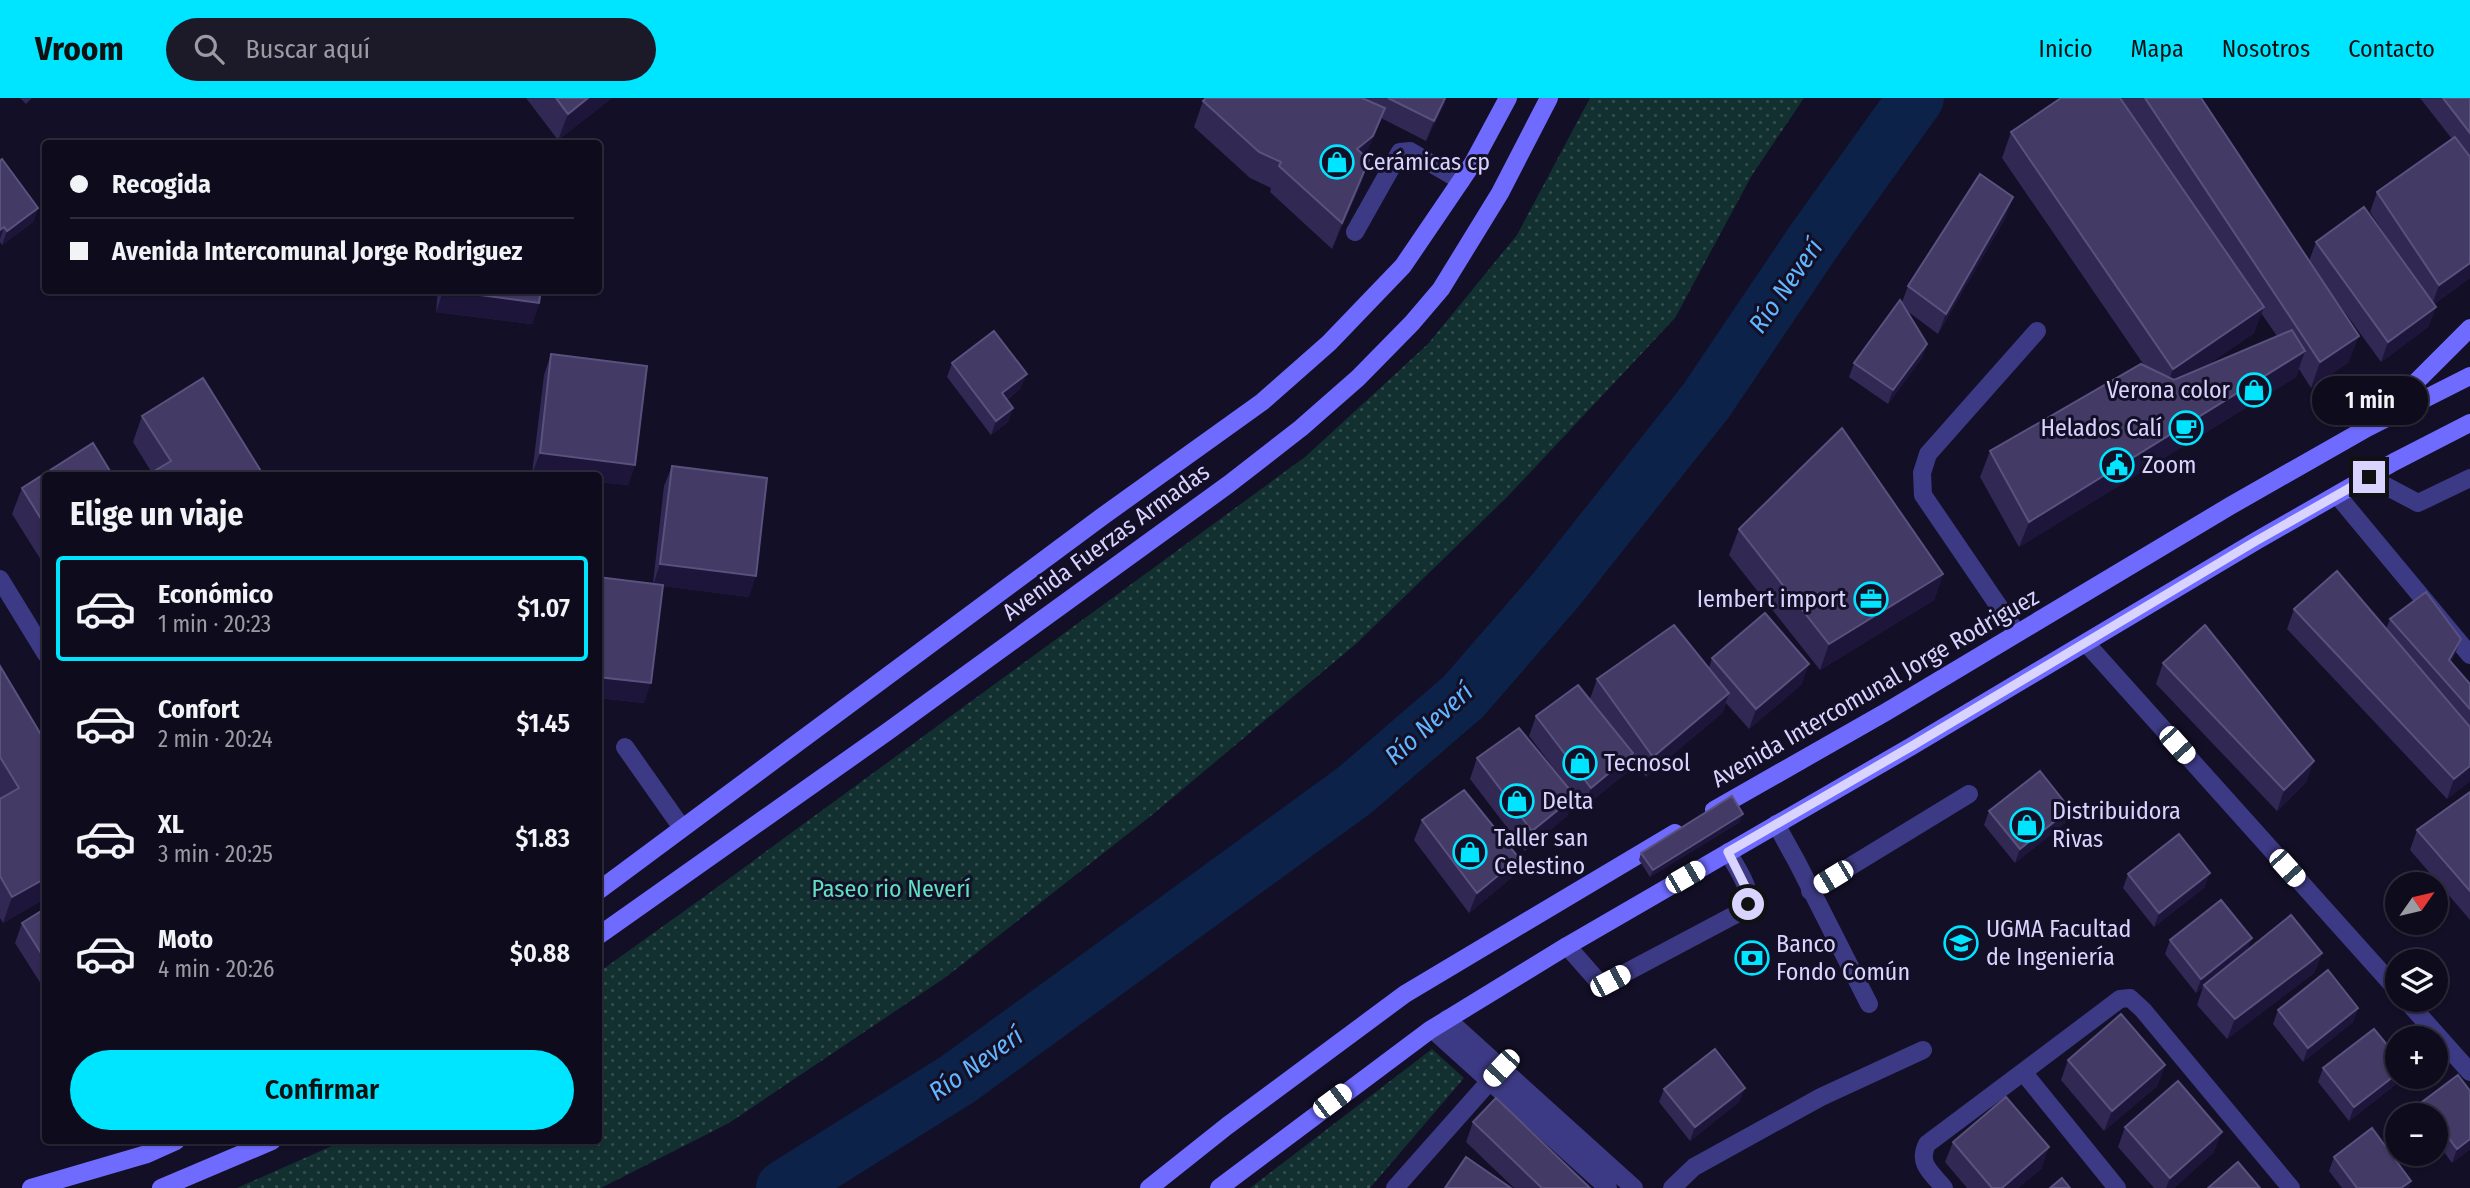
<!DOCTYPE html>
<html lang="es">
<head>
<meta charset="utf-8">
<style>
  body { margin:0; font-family:"Fira Sans Condensed",sans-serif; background:#1c1929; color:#f1f3f6; height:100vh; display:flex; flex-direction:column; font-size:26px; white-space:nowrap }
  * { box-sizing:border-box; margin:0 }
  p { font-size:23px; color:#9b9ba3 }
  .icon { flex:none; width:38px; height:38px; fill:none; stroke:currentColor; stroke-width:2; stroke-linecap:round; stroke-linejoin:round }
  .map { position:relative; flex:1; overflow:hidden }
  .details { position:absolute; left:42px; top:374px; width:560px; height:672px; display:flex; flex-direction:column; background:#0e0b1c; border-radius:7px; box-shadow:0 2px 5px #0004,0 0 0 2px #2e2b3b }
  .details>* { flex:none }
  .guide { position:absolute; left:42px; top:42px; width:560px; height:154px; border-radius:7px; box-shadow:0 2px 5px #0004,0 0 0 2px #2e2b3b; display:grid; align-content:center; height:154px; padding:0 28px; background:#0e0b1c }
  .needle { width:46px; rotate:56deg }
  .controls { position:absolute; left:2385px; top:774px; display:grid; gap:14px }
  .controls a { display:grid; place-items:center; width:63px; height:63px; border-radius:50%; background:#0e0b1c; box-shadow:0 2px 5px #0004,0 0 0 2px #2e2b3b; font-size:35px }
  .end { position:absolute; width:32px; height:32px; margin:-16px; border:9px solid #d9d4ff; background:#111; box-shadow:0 0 0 4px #111 }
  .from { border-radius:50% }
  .bubble { position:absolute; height:49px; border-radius:24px; background:#0e0b1c; box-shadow:0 2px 5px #0004,0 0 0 2px #2e2b3b; font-size:23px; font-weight:600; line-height:49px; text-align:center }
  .car { position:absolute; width:21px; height:42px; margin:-21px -10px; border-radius:9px; box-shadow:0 0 5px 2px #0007; background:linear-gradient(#fff 24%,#345 0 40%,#fff 0 76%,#345 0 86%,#fff 0) }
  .guide b { display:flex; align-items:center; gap:24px; height:66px; font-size:26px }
  .guide b+b { border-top:2px solid #2e2b3b }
  .guide i { width:18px; height:18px; background:#f1f3f6 }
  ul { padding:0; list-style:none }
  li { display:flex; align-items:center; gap:21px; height:105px; margin:0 14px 10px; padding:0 14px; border:4px solid transparent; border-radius:7px }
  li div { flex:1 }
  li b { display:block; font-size:26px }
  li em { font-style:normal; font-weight:600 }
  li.selected { border-color:#00e5ff }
  li>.icon { width:63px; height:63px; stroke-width:1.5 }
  h2 { padding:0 28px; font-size:32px; line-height:84px }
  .button { display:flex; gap:14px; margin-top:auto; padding:14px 28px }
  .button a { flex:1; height:80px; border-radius:42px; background:#00e5ff; color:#111; font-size:28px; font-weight:600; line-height:80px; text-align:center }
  header { display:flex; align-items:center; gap:42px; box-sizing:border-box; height:98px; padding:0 35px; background:#00e5ff; color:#111 }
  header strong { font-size:33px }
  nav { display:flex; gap:38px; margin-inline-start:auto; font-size:24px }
  .search { width:490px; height:63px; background:#1c1929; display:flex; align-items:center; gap:18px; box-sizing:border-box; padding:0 24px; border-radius:38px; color:#9b9ba3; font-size:26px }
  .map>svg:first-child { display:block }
  .park { fill:url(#park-dots) }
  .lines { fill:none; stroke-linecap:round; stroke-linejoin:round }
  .river { stroke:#0c2248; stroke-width:56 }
  .lane { stroke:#3d3a85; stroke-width:18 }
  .street { stroke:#3d3a85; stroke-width:18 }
  .secondary { stroke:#6f6bff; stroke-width:18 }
  .wall { fill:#312854; fill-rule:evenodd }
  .shaded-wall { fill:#1d163a }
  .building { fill:#433a66; stroke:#5a527e; stroke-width:2 }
  .route { stroke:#d9d4ff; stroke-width:9 }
  .labels { text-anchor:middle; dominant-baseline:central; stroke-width:6; stroke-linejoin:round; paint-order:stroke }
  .poi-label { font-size:24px; fill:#d9d4ff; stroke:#130f26; text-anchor:start }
  .street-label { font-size:24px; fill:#d9d4ff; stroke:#130f26 }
  .park-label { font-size:24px; fill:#5fe0c0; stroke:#130f26 }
  .water-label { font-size:26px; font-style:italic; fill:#62b6ff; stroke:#130f26 }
</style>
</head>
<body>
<header>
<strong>Vroom</strong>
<div class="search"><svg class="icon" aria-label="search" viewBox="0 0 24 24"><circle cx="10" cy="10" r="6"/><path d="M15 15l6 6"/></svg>Buscar aquí</div>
<nav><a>Inicio</a><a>Mapa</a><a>Nosotros</a><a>Contacto</a></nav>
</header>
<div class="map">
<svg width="2470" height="1090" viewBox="0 0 2470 1090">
  <defs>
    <pattern id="park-dots" width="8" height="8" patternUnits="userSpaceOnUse" patternTransform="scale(1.75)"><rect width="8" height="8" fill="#12302f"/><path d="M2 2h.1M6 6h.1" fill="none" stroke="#344d4e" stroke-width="1.8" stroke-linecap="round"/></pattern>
  </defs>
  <rect width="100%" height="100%" fill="#130f26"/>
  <!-- park -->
  <path class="park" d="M1590,0H1804L1752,77L1675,220L1507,399L1357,545L1152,717L946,879L729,1025L601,1090H237L343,1043H598L599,874L701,801L1305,359L1428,246L1517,137Z
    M1432,951L1464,980L1370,1090H1250Z"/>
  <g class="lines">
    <!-- river -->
    <path class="river" d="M784,1090L958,981L1355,692L1463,599L1555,493L1706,303L1813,144L1916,0"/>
    <!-- lane -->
    <path class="lane" d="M1355,134L1400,54L1410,53L1461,83
      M2369,379L2418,405L2470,380
      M2337,397L2470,557
      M0,481L46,556
      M2017,535L1923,397L1922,375L1928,356L2037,233
      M625,649L682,730
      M1776,726L1797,764L1869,906
      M1810,793L1969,696
      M1567,848L1597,882L1603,884L1610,883L1742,813C1758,796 1737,772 1728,754
      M1672,1090L1694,1069L1821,999L1923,952"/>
    <!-- street -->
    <path class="street" d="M2086,545L2398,893
      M2405,901L2470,974
      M1447,921L1634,1090
      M1432,931L1608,1090
      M2023,974L2120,901L2130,900L2143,912L2291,1090
      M1395,1090L1497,975
      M1944,1090C1932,1075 1917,1066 1927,1046L2023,974L2117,1090"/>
    <!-- secondary -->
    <path class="secondary" d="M2386,314L2470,230
      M1714,712L1886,614L2230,408L2367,330L2470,278
      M598,793L1103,418L1262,304L1329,245L1403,168L1473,65L1508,0
      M598,838L887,634L1229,386L1301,330L1358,280L1412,225L1441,191L1500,95L1549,0
      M31,1090L147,1056L176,1043
      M161,1090L272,1043
      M1149,1090L1227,1028L1405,896L1675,735
      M1219,1090L1430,932L1567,848L1912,648L2256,443L2394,364L2470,325"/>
  </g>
  <!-- wall -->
  <path class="wall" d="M20,0H32L26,6Z
    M526,0H612L558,42Z
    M1206,0H1447L1426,43L1381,20L1365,58L1369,62L1360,88L1332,151L1270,94L1271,90L1250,80L1194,29L1203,3Z
    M2061,0H2201L2309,163L2316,144L2403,164L2370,114L2377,94L2452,41L2420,0H2470V180L2434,206L2436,209L2428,229L2381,264L2325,187L2349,264L2311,290L2299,271L2296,279L2019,449L1980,379L1990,353L2144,267L2002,60L2011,34ZM2261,215L2277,238L2203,270L2254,235Z
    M0,63L38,110L33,124L2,147L0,144Z
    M2006,119L1938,236L1907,213L1927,246L1922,260L1888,306L1849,279L1854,265L1902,204L1908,188Z
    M438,192H541L539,205L532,226L436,214Z
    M551,256L635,367L628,387L598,384V378L532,376L544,277Z
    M952,265L1021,290L1007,302L1013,310L1008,324L991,337L947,279Z
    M142,318L264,378L152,375L133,344Z
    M672,368L749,499L662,488L644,605L598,600V479L653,485L664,388Z
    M46,378V470L12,416L22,390Z
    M1739,431L1943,476L1934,502L1820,572L1729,457Z
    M2294,511L2386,531L2390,521L2461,541L2451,565L2470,586V683L2447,701L2287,531Z
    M1712,560L1802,586L1749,631L1726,605L1722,615L1646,679L1632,659L1626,675L1583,710L1574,698L1567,718L1525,753L1470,681L1477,660L1568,689L1529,638L1536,618L1590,601L1597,581L1709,570Z
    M2163,565L2307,683L2277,713L2156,586Z
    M0,568L46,645V800L3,825L0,820Z
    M2470,694V822L2410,752L2417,732Z
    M2070,711L2065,725L2015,765L1984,727L1989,713Z
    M1422,722L1519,760L1511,780L1469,815L1414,742Z
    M1740,724L1650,779L1639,762L1641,755Z
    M2128,776L2205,789L2154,829L2123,790Z
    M46,810V894L15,845L22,825Z
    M2170,842L2248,852L2322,855L2314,875L2227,941L2197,907L2203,889L2196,895L2165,856Z
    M2358,910L2353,924L2303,964L2273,926L2278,912Z
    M2068,962L2165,967L2157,988L2104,1033L2061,982Z
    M2323,970L2400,983L2349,1023L2318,984Z
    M1664,991L1740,1003L1690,1043L1659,1004Z
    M2470,993V1051L2452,1065L2436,1043V1017H2418L2422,1004Z
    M1473,1024L1590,1090H1514L1466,1044Z
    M2125,1029L2214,1054L2174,1090H2154L2118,1049Z
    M1953,1044L2042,1070L2018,1090H1967L1945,1064Z
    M2334,1059L2411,1083L2408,1090H2342L2329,1073Z"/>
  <!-- shaded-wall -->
  <path class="shaded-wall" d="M588,0H612L558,42L568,16Z
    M1445,0H1447L1444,8L1426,43L1434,23Z
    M1385,10L1375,36L1363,63L1357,51Z
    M1369,62L1360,88L1332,151L1342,125Z
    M2013,99L2006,119L1938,236L1946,216Z
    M38,110L33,124L2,147L7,133Z
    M4,129L0,141V132Z
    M2470,165V180L2432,207L2439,187Z
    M443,193L539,205L532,226L436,214Z
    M2264,209L2254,235L2164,297L2173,271Z
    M2436,209L2428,229L2381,264L2388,244Z
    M2359,238L2349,264L2311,290L2320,264Z
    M1927,246L1922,260L1888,306L1893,292Z
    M2305,253L2296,279L2019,449L2029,424Z
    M1027,276L1021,290L997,309L1002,295Z
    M1013,310L1008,324L991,337L996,323Z
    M540,355L635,367L628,387L598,384V378H552L532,376Z
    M660,466L756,478L749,499L653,487Z
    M1943,476L1934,502L1820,572L1829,546Z
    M2461,541L2453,561L2442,583L2449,562Z
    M1809,566L1802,586L1749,631L1756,611Z
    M598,579L651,585L644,605L598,600Z
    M1729,595L1722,615L1646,679L1653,659Z
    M1633,655L1626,675L1583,710L1591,690Z
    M2314,663L2307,683L2277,713L2284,692Z
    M2470,668V683L2447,701L2454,681Z
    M1575,698L1567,718L1525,753L1532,733Z
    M2070,711L2065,725L2015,765L2020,751Z
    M1743,716L1740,724L1650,779L1653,772Z
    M1519,760L1511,780L1469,815L1477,795Z
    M2210,775L2205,789L2154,829L2159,815Z
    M46,780V800L3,825L12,799Z
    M2252,840L2247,854L2204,887L2203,889L2196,895L2201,881Z
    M2322,855L2314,875L2227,941L2235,921Z
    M2358,910L2353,924L2303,964L2308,950Z
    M2165,967L2157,988L2104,1033L2112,1013Z
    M2398,975V978H2401L2400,983L2349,1023L2354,1009Z
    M1745,990L1740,1003L1690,1043L1695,1029Z
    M2222,1034L2214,1054L2174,1090H2166L2170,1080Z
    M2470,1041V1051L2452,1065L2457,1051Z
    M2049,1049L2042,1070L2018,1090H2002Z
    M2411,1083L2408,1090H2401Z"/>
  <!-- building -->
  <path class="building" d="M556,0H588L568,16Z
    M1206,0H1362L1385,10L1373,38L1357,51L1369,62L1342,125L1279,68L1281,64L1259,54L1203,3Z
    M1388,0H1445L1434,23Z
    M2061,0H2120L2264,209L2173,271L2011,34Z
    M2145,0H2201L2359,238L2320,264Z
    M2443,0H2470V35Z
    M2455,39L2470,59V165L2439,187L2377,94Z
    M2,61L38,110L7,133L4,129L0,132V63Z
    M1980,76L2013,99L1946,216L1908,188Z
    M2364,109L2436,209L2388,244L2316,144Z
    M443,192H541L539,205Z
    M1900,202L1927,246L1893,292L1854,265Z
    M2292,232L2305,253L2029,424L1990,353L2141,266L2174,282Z
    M994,233L1027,276L1002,295L1013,310L996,323L952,265Z
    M551,256L647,268L635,367L540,355Z
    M203,280L264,378H146L171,363L142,318Z
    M1842,330L1943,476L1829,546L1739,431Z
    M93,345L113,378H46V429L22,390Z
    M672,368L767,380L756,478L660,466Z
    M2337,473L2470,629V668L2454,681L2294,511Z
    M598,479L663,487L651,585L598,579Z
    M2426,494L2461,541L2449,562L2470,586V611L2390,521Z
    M1765,515L1809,566L1756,611L1712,560Z
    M1674,527L1729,595L1653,659L1597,581Z
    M2205,527L2314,663L2284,692L2163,565Z
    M0,568L46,645V780L12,799L0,778V701L19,690L0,659Z
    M1578,587L1633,655L1591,690L1536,618Z
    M1519,630L1575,698L1532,733L1477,660Z
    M2040,673L2070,711L2020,751L1989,713Z
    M1464,692L1519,760L1477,795L1422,722Z
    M2470,694V793L2417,732Z
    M1732,698L1743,716L1653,772L1641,755Z
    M2179,736L2210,775L2159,815L2128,776Z
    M2221,802L2252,840L2201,881L2170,842Z
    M46,810V863L22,825Z
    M2291,817L2322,855L2235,921L2204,887Z
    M2328,872L2358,910L2308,950L2278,912Z
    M2121,916L2165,967L2112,1013L2068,962Z
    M2374,931L2398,960V975L2354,1009L2323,970Z
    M1715,951L1745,990L1695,1029L1664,991Z
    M2458,977L2470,993V1041L2457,1051L2436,1023V1017H2432L2422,1004Z
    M2178,983L2222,1034L2170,1080L2125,1029Z
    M2006,999L2049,1049L2002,1090H1992L1953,1044Z
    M1496,1000L1590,1090H1542L1473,1024Z
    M2372,1030L2411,1083L2401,1090H2357L2334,1059Z
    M1466,1059L1511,1090H1445Z
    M2238,1064L2260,1090H2208Z
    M2062,1080L2070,1090H2050Z"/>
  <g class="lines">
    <!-- route -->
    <path class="route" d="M1748,806L1749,796L1728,754L1912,648L2256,443L2369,379"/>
  </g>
  <!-- icons -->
  <defs>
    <symbol id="shop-ring" viewBox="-11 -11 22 22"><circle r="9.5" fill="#130f26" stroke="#00e5ff" stroke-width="1.5"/><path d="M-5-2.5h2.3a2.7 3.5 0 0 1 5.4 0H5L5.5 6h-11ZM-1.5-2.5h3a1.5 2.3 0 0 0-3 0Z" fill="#00e5ff"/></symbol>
    <symbol id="cafe-ring" viewBox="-11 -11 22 22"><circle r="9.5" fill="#130f26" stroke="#00e5ff" stroke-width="1.5"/><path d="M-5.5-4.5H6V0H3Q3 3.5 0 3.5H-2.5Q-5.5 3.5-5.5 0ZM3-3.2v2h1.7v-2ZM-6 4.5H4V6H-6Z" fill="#00e5ff"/></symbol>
    <symbol id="civic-ring" viewBox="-11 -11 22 22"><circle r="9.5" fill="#130f26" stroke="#00e5ff" stroke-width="1.5"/><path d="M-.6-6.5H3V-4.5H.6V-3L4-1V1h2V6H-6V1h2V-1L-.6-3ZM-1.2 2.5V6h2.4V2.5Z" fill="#00e5ff"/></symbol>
    <symbol id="office-ring" viewBox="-11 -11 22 22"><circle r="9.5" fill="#130f26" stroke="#00e5ff" stroke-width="1.5"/><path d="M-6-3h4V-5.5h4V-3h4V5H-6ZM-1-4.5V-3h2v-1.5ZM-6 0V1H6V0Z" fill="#00e5ff"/></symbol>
    <symbol id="university-ring" viewBox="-11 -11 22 22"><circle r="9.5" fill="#130f26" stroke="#00e5ff" stroke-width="1.5"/><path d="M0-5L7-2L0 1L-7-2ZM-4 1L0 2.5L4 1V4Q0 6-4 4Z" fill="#00e5ff"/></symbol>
    <symbol id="bank-ring" viewBox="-11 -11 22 22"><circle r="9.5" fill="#130f26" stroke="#00e5ff" stroke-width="1.5"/><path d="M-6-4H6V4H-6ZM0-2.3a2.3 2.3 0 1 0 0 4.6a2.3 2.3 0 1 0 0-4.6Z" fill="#00e5ff"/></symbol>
  </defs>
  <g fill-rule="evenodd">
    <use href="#shop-ring" x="1318" y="45" width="38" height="38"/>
    <use href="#shop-ring" x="2235" y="273" width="38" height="38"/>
    <use href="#cafe-ring" x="2167" y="311" width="38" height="38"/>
    <use href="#civic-ring" x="2098" y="348" width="38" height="38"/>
    <use href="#office-ring" x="1852" y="482" width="38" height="38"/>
    <use href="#shop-ring" x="1561" y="646" width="38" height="38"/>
    <use href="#shop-ring" x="1498" y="684" width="38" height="38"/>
    <use href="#shop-ring" x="2008" y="708" width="38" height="38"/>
    <use href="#shop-ring" x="1451" y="735" width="38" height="38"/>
    <use href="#university-ring" x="1942" y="826" width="38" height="38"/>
    <use href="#bank-ring" x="1733" y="841" width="38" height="38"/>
  </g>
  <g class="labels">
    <!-- poi labels -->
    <g class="poi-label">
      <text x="1362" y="64">Cerámicas cp</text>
      <text x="2230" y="292" text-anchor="end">Verona color</text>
      <text x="2162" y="330" text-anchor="end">Helados Calí</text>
      <text x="2142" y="367">Zoom</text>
      <text x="1846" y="501" text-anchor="end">Iembert import</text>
      <text x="1604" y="665">Tecnosol</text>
      <text x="1542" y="703">Delta</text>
      <text x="2052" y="713">Distribuidora<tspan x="2052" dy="28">Rivas</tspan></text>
      <text x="1494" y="740">Taller san<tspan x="1494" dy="28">Celestino</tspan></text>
      <text x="1986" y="831">UGMA Facultad<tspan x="1986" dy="28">de Ingeniería</tspan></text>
      <text x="1776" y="846">Banco<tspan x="1776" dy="28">Fondo Común</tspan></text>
    </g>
    <!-- street labels -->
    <g class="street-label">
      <text transform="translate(1106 444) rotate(-36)">Avenida Fuerzas Armadas</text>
      <text transform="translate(1875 590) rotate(-30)">Avenida Intercomunal Jorge Rodriguez</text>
    </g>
    <!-- park labels -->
    <g class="park-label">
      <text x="891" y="791">Paseo rio Neverí</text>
    </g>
    <!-- water labels -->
    <g class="water-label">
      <text transform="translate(1786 188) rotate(-55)">Río Neverí</text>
      <text transform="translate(1429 626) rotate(-42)">Río Neverí</text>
      <text transform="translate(976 966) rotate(-35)">Río Neverí</text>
    </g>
  </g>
</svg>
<div class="controls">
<a><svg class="needle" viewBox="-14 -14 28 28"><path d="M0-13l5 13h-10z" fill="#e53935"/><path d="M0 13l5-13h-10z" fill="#9b9ba3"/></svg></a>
<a><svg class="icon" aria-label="layers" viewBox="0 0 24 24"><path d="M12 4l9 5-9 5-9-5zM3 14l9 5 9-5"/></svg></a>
<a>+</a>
<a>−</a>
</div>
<i class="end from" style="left:1748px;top:806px"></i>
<i class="end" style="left:2369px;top:379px"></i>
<div class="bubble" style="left:2312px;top:278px;width:116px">1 min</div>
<i class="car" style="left:2177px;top:647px;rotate:138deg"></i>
<i class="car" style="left:2287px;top:770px;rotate:138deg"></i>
<i class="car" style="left:1685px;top:779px;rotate:60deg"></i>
<i class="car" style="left:1833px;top:779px;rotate:239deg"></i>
<i class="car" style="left:1610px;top:883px;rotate:62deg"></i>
<i class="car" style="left:1501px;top:970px;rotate:223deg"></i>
<i class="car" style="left:1332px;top:1003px;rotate:53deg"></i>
<div class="guide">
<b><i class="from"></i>Recogida</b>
<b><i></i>Avenida Intercomunal Jorge Rodriguez</b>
</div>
<section class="details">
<h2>Elige un viaje</h2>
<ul>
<li class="selected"><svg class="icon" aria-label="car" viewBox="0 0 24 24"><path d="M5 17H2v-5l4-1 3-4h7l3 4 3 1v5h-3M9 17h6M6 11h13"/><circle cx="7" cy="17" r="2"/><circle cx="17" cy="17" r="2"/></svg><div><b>Económico</b><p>1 min · 20:23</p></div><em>$1.07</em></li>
<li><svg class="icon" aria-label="car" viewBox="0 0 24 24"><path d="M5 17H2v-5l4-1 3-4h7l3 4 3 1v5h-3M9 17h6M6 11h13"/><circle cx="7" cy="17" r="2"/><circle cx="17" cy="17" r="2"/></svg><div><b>Confort</b><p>2 min · 20:24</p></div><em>$1.45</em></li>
<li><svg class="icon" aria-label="car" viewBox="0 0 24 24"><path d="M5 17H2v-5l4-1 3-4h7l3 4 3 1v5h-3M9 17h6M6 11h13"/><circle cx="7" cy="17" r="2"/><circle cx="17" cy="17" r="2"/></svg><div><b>XL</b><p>3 min · 20:25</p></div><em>$1.83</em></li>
<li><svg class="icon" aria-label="car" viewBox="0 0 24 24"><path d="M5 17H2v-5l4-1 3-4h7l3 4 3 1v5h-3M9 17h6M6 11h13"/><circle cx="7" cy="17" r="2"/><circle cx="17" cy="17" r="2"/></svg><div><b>Moto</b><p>4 min · 20:26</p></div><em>$0.88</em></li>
</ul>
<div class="button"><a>Confirmar</a></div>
</section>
</div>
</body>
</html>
